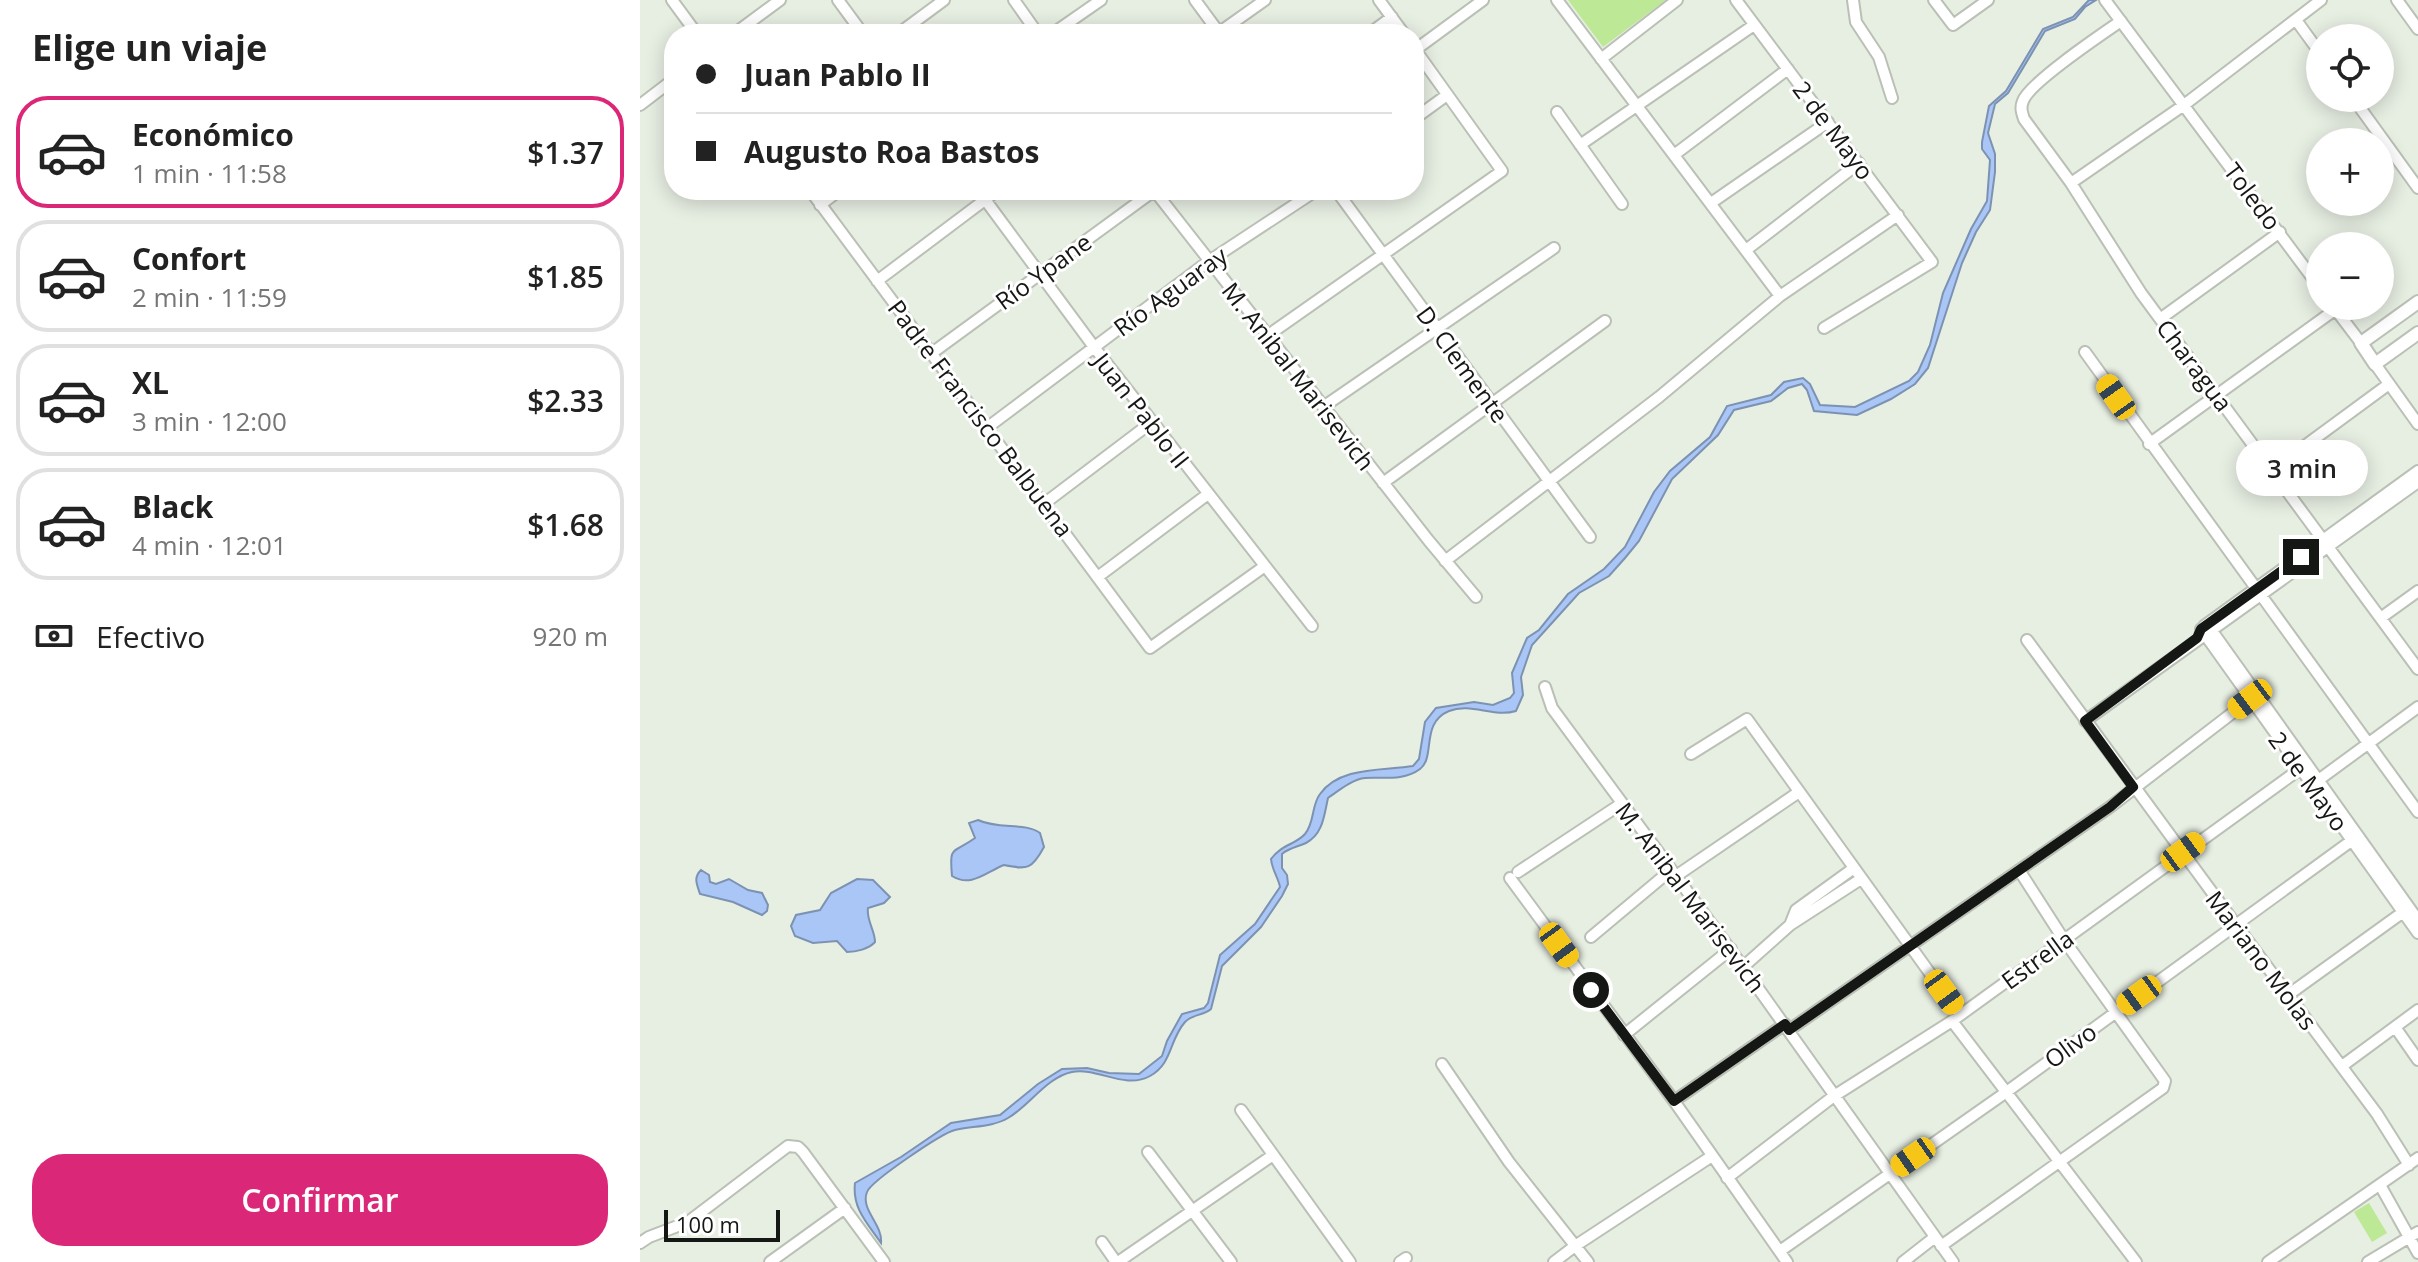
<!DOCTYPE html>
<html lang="es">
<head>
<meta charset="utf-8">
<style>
  body { margin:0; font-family:"Open Sans",sans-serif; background:#f6f6f6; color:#222; height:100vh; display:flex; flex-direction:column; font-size:30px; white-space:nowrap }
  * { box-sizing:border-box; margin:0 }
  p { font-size:26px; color:#767676 }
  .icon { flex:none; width:44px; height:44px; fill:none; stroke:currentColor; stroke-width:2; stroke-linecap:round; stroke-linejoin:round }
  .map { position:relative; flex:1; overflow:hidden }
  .sheet { display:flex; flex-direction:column; background:#fff; width:640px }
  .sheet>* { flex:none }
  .banner { position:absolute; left:24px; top:24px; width:760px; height:176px; border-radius:32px; box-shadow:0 4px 20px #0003; display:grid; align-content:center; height:176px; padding:0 32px; background:#fff }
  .tools { position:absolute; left:1666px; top:24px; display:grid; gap:16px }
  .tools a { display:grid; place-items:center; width:88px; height:88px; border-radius:50%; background:#fff; box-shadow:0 4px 20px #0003; font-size:40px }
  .scale { position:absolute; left:24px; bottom:20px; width:116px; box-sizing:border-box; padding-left:8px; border:4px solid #141713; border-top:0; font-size:22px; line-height:28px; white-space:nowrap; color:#141713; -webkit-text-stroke:6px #fff; paint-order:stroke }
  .end { position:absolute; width:36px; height:36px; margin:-18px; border:10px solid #141713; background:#fff; box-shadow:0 0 0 4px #fff }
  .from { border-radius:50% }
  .bubble { position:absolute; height:56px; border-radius:28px; background:#fff; box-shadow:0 4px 20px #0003; font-size:26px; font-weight:600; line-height:56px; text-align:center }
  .car { position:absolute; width:24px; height:48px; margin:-24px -12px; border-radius:10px; box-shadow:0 0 6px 2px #0007; background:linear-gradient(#f5c518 24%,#345 0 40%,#f5c518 0 76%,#345 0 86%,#f5c518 0) }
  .banner b { display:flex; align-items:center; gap:28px; height:76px; font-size:30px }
  .banner b+b { border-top:2px solid #e0e0e0 }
  .banner i { width:20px; height:20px; background:#222 }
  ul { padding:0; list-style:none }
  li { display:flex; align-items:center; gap:24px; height:112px; margin:0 16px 12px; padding:0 16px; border:4px solid #e0e0e0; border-radius:32px }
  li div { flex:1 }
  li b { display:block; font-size:30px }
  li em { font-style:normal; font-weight:600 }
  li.active { border-color:#db2777 }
  li>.icon { width:72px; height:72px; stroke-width:1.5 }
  h2 { padding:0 32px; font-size:36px; line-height:96px }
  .pay { display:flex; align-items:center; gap:20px; height:88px; padding:0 32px; font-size:30px }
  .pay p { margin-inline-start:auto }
  .button { display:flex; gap:16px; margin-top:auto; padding:16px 32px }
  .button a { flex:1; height:92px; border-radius:32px; background:#db2777; color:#fff; font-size:32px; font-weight:600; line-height:92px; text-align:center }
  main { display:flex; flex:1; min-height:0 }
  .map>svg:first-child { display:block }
  .green { fill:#bde996 }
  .water { fill:#a9c6f6; stroke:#7c92b2; stroke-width:2 }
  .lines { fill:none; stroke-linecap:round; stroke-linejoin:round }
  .minor-casing { stroke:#bac0b5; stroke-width:14 }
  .major-casing { stroke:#bac0b5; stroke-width:16 }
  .minor { stroke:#fff; stroke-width:10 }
  .major { stroke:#fff; stroke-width:12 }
  .route { stroke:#141713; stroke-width:10 }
  .labels { text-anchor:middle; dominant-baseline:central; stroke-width:6; stroke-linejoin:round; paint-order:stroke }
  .street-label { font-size:24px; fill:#141713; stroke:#fff }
</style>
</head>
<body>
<main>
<section class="sheet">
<h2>Elige un viaje</h2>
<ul>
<li class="active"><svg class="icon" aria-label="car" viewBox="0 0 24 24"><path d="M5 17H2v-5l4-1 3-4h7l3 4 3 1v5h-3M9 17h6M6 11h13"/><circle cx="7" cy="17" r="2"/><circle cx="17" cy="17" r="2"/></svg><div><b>Económico</b><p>1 min · 11:58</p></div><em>$1.37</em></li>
<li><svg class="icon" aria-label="car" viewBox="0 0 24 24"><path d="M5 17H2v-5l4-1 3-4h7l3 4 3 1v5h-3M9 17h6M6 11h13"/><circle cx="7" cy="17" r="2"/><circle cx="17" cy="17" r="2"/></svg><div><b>Confort</b><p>2 min · 11:59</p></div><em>$1.85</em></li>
<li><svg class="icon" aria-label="car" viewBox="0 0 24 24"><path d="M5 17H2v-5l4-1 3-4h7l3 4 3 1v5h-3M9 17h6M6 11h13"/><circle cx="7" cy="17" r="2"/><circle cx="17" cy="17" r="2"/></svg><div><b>XL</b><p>3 min · 12:00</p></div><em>$2.33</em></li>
<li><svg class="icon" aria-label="car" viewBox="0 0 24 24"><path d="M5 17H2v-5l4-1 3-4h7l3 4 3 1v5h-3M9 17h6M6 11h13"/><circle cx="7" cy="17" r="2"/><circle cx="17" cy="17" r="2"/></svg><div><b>Black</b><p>4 min · 12:01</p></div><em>$1.68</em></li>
</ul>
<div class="pay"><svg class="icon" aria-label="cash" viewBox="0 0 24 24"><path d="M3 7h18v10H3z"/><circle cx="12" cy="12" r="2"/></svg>Efectivo<p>920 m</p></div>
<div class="button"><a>Confirmar</a></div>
</section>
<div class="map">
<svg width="1778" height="1262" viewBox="0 0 1778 1262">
  <rect width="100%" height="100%" fill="#e7eee2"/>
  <!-- green -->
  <path class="green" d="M928,0H1026L963,47Z
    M1729,1203L1747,1233L1732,1242L1714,1212Z"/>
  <!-- water -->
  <path class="water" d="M1449,0H1456L1445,7L1435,19L1405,31L1368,93L1355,104L1348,133L1355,154V172L1350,210L1336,232L1322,263L1288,368L1275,384L1251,399L1217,415L1174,411L1167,390L1162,384L1148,388L1131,401L1094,410L1078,435L1032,479L999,541L985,558L969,576L939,593L892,645L881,677L883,695L876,711C853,718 831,702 809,711C780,723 796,757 780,769C764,781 743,777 725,778C713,779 698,791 688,798C684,816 683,834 666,843C657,847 649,848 642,854V868L647,875L648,884L642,896L621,927L582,966L571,1009C563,1016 552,1014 545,1022C529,1040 533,1063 510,1076C485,1090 457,1067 432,1072C407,1077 389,1106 368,1118C353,1127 332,1126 315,1130C302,1133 231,1181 227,1192C220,1210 243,1224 241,1243C227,1223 212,1208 215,1183L261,1157L311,1123L360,1115L398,1084L422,1069L447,1068L469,1073L499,1074L522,1056L527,1041L542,1014L564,1008L568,1003L580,955L615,924L640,887C638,877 632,870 631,859C642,844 655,845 665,834C675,822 671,806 680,794C700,766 743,771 773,766L779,759L785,722L796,708L834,702L853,705L870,698L874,693L872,673L887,638L899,630L928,594L964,569L985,547L1014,492L1030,471L1070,437L1087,406L1131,395L1144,382L1163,378L1170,384L1180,405L1215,407L1269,381L1278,372L1290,345L1303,293L1331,229L1347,201L1350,160L1342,149V142L1349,106L1366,91L1403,29L1433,17Z
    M338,820C359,830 385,822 400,833L404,847C392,869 388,870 364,865C346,872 331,888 312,876C309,844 313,854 335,838L329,823Z
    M61,870L69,875L70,882L76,884L89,879L108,890L122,893L128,905L127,911L122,915L93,902L60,894C57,884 53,878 61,870Z
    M217,879L233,880L250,897L244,903L228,908C226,920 235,930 235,942C229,949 216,952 207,952L197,941L173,943L155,936L151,926L156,915L180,910L191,893Z"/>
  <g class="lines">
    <defs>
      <path id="minor" d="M32,0L57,34
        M198,0L223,34
        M374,0L398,34
        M555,0L580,34
        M739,0L764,34
        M917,0L1140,296
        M1096,0L1292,262L1184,328
        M1213,0L1216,22L1239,57L1252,98
        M1294,0L1313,25L1348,0
        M1465,0L1680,288
        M1757,0L1778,29
        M1656,20L1680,53
        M1481,21C1462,34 1389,83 1383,101C1380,108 1382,113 1384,119L1431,183L1544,105L1681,0
        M94,34L140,0
        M258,34L304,0
        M412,34L461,0
        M577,34L625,0
        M729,34L752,17
        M775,50L843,0
        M961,59L1037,0
        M1713,98L1778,188
        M0,105L34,79
        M917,112L982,204
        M774,119L807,95
        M940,145L1114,25
        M1034,155L1148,69
        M1429,180L1501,293L1778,669
        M170,190L510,648L625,566
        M338,190L454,347L672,626
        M514,190L789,541L836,597
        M696,190L950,537
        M1071,203L1188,122
        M180,205L200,190
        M1106,250L1219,163
        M237,281L358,190
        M1693,306L1721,343
        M1520,319L1640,232
        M627,336L862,171L774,48
        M1445,352L1778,812
        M292,353L515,190
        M1735,364L1778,424
        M683,407L914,248
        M348,427L569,261L677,190
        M1509,444L1696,309
        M1632,470L1749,384
        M743,483L965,321
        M405,503L512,422
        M805,561L1019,397L1140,296L1258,215
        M459,576L568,494
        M1742,617L1778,591
        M1567,624L1778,920
        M1564,626L1778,471
        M1561,629L1778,933
        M1387,640L1596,925L1737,1114L1769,1165
        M905,687L912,708L1103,967L1313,1262
        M1445,721L1778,482
        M1051,754L1107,719L1320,1015
        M1673,784L1778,707
        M1214,868L1156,910L1150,925L1221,879
        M878,872L981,804
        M1036,876L1159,792
        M870,878L1034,1101L1147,1262
        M951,937L1031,870
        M1103,967L1150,925
        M1648,995L1766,910
        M1312,1021L1496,1262
        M1755,1027L1778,1060
        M1149,1030L1470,807L1617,694
        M984,1035L1091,949
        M802,1064L869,1162L948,1262
        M1702,1066L1778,1010
        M1034,1101L1145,1024
        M601,1110L710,1262
        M508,1152L591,1262
        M1087,1178L1194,1096L1312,1021L1667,764
        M1740,1185L1778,1253
        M462,1242L476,1262
        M0,1243L9,1237L48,1222L148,1146L158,1147L163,1152L244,1262
        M1301,1246L1523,1088L1525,1081L1424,940L1379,870
        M1140,1251L1365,1093L1718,836
        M130,1262L205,1208
        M478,1262L633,1155
        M760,1262L766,1258
        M914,1262L935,1246L1072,1156
        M1263,1262L1295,1237
        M1628,1262L1778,1158
        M1728,1262L1778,1232"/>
      <path id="major" d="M1778,302L1721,343L1735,364L1778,333"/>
    </defs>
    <!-- minor casing -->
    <use href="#minor" class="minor-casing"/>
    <!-- major casing -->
    <use href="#major" class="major-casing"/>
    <!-- minor -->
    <use href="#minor" class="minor"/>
    <!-- major -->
    <use href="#major" class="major"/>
  </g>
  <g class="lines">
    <!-- route -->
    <path class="route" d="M951,990L1034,1101L1145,1024L1149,1030L1470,807L1493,787L1445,721L1557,638L1561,629L1661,557"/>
  </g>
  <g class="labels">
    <!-- street labels -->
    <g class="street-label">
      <text transform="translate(1194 130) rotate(53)">2 de Mayo</text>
      <text transform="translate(1613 196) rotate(53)">Toledo</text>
      <text transform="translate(403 271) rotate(-36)">Río Ypane</text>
      <text transform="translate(530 291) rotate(-36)">Río Aguaray</text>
      <text transform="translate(823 364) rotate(54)">D. Clemente</text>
      <text transform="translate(1555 365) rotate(53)">Charagua</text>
      <text transform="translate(659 376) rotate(52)">M. Anibal Marisevich</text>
      <text transform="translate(502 410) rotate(52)">Juan Pablo II</text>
      <text transform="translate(341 418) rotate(53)">Padre Francisco Balbuena</text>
      <text transform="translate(1669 781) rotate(54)">2 de Mayo</text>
      <text transform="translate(1051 897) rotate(53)">M. Anibal Marisevich</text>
      <text transform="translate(1397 959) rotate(-36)">Estrella</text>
      <text transform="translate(1622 960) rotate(53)">Mariano Molas</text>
      <text transform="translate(1430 1045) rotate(-36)">Olivo</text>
    </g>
  </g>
</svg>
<div class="tools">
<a><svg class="icon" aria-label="locate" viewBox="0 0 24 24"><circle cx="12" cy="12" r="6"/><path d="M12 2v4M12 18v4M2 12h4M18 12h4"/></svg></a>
<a>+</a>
<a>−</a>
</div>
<div class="scale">100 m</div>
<i class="end from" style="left:951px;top:990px"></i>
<i class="end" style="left:1661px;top:557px"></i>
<div class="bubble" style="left:1596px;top:440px;width:132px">3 min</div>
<i class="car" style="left:1476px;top:397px;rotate:325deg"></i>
<i class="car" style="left:1610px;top:699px;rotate:233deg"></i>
<i class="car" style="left:1543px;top:852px;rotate:54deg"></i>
<i class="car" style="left:919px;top:945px;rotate:144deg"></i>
<i class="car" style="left:1304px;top:992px;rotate:144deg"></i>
<i class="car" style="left:1499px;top:995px;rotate:234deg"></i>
<i class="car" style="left:1273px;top:1157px;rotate:235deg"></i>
<div class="banner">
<b><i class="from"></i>Juan Pablo II</b>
<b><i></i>Augusto Roa Bastos</b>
</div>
</div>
</main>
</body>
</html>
